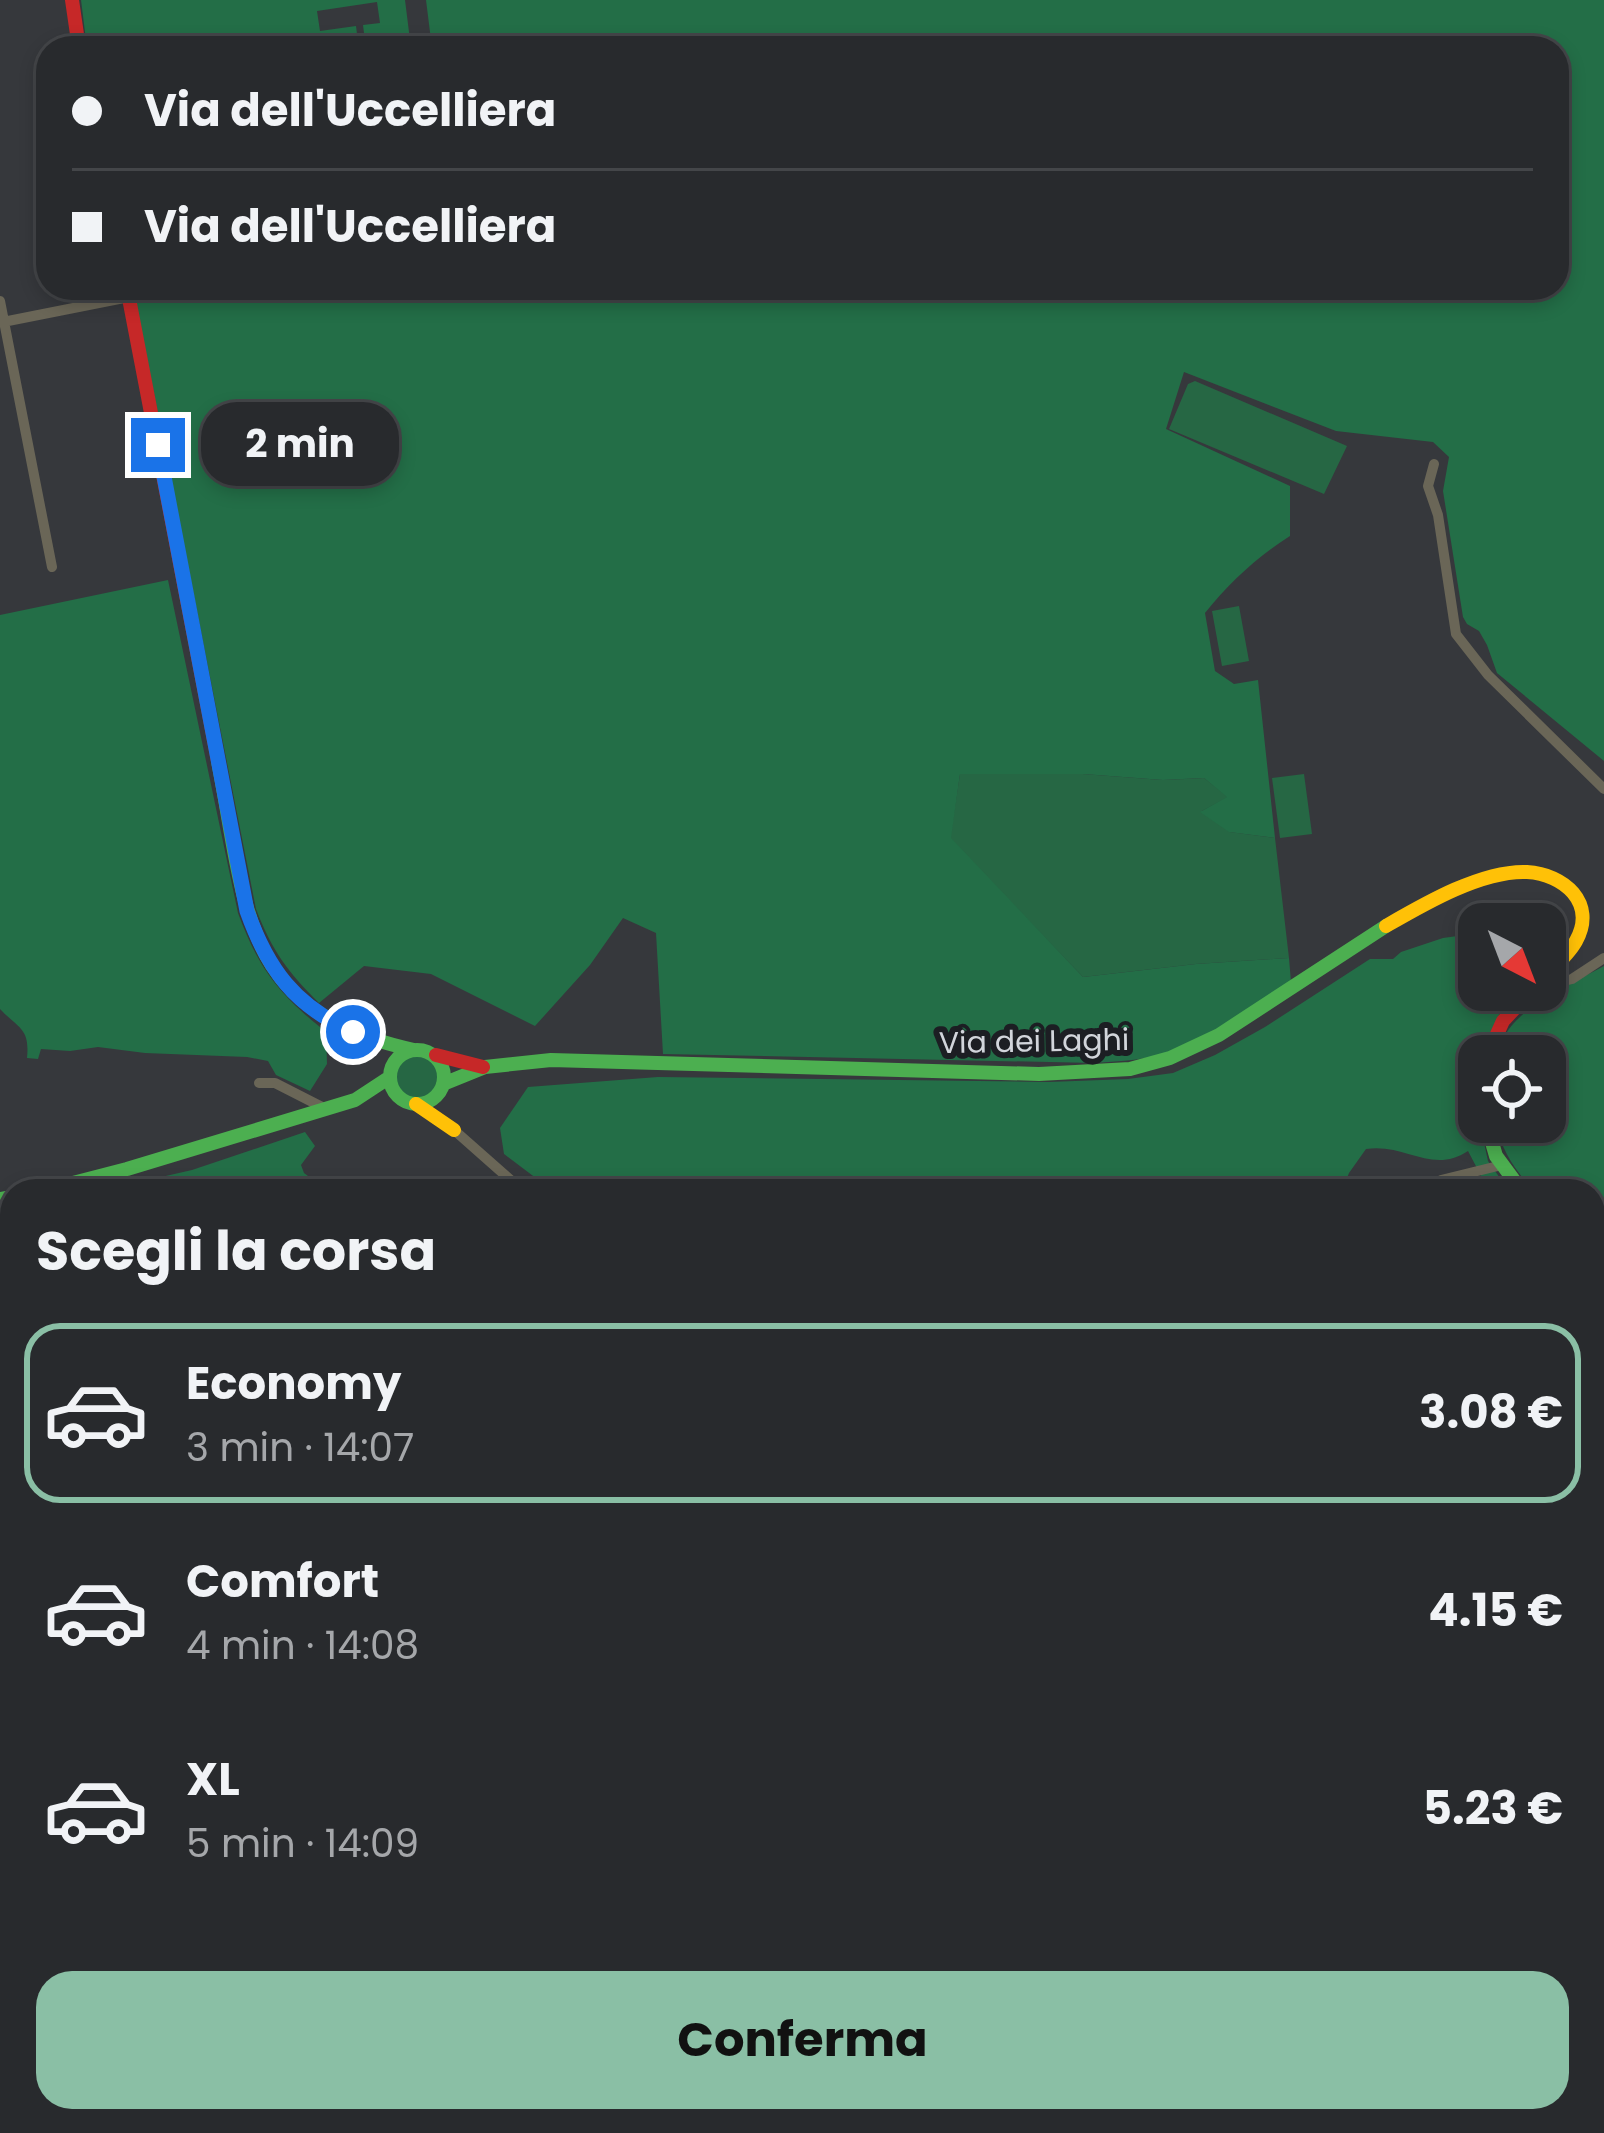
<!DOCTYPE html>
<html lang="it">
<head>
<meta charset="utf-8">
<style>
  body { margin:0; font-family:Poppins,sans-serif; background:#343639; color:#f1f3f6; height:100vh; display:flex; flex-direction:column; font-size:45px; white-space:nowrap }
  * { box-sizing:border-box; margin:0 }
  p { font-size:39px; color:#a5a7aa }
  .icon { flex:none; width:66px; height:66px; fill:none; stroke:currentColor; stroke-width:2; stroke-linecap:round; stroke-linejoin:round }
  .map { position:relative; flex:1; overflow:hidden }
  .panel { position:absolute; left:0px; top:1179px; width:1605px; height:954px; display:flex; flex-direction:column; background:#282a2d; border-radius:36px 36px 0 0; box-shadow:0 6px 18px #0003,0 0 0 3px #444649 }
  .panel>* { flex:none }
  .guide { position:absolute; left:36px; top:36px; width:1533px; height:264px; border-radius:36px; box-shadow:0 6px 18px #0003,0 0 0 3px #444649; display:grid; align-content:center; height:264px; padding:0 36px; background:#282a2d }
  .needle { width:78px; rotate:138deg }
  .fabs { position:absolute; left:1458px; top:903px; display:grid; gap:24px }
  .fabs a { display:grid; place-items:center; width:108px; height:108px; border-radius:24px; background:#282a2d; box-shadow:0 6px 18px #0003,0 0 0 3px #444649; font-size:60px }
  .end { position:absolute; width:54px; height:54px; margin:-27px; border:15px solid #1a73e8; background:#fff; box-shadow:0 0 0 6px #fff }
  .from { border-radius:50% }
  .bubble { position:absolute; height:84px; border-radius:36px; background:#282a2d; box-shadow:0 6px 18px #0003,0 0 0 3px #444649; font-size:39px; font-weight:700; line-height:84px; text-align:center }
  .guide b { display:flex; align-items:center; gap:42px; height:114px; font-size:45px }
  .guide b+b { border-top:3px solid #444649 }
  .guide i { width:30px; height:30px; background:#f1f3f6 }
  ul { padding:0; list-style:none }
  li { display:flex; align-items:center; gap:36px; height:180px; margin:0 24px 18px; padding:0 12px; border:6px solid transparent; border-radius:36px }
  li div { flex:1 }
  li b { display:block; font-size:45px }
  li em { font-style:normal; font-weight:700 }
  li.active { border-color:#8abfa5 }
  li>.icon { width:108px; height:108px; stroke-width:1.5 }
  h2 { padding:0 36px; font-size:54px; line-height:144px }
  .primary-button { display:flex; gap:24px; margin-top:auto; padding:24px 36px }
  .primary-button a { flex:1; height:138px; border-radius:36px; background:#8abfa5; color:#111; font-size:48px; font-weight:700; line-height:138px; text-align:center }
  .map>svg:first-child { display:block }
  .green { fill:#266744 }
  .forest { fill:#236e47 }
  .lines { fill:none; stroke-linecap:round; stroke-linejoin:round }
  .street { stroke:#6a6657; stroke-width:10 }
  .fast { stroke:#4caf50; stroke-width:14 }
  .slow { stroke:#ffc107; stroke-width:14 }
  .jam { stroke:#c62828; stroke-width:14 }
  .route { stroke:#1a73e8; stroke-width:15 }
  .labels { text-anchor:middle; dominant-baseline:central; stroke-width:12; stroke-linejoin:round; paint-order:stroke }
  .street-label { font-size:30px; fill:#d2d5db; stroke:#1c1e23 }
</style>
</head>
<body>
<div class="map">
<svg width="1604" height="2133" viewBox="0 0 1604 2133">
  <rect width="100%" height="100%" fill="#36383c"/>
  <!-- green -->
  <path class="green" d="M1195,381L1347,446L1324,494L1169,429L1188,384Z
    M1239,606L1249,661L1222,666L1212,611Z
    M960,774H1083L1163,780L1204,778L1228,797L1202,811L1230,832L1275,838L1289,958L1196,964L1083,977L950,839Z
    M1304,774L1312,834L1280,838L1272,778Z
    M395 1076a22 22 0 1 1 44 0a22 22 0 1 1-44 0Z"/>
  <!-- forest -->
  <path class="forest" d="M81,0H405L411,48H374L372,33H364L363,25L380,23L377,2L317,11L320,31L356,26L357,34L352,35L354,48H87Z
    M426,0H1604V761L1497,673L1487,645L1479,631L1467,624L1463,617L1443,491L1449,457L1433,442L1336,431L1184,372L1166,429L1290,486V536C1257,557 1230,582 1205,613L1215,671L1234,684L1258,680L1275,838L1229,832L1200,812L1227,797L1204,778L1163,780L1083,774H960L951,838L1083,977L1196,964L1289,958L1291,982C1253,1007 1215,1037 1172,1051C1147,1060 1122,1061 1095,1063L663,1054L656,933L623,918L590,965L535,1026L431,974L364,966L319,1003C288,972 272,951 256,909L133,288H1557V48H443L441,39L431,40Z
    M168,580L238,913C259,970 279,994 326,1032L327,1064L310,1091L276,1075L268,1061L247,1057L145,1053L98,1047L70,1051L41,1049L38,1059L27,1058C30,1028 19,1029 0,1009V615Z
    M1472,934L1479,938L1458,969L1468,975L1479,968V990H1522L1500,1013L1489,1035L1479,1056L1473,1091L1488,1161L1509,1191H1489L1468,1151C1432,1175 1406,1143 1366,1149L1349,1173L1342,1191H553L504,1154L500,1128L528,1087L658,1077L1049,1082L1128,1079L1173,1073L1215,1055L1265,1027L1370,959H1393L1401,952L1443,938Z
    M1604,966V1245L1593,1237V1191H1534C1514,1169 1502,1151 1495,1122H1545V1056H1497C1504,1011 1568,986 1604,966Z
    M305,1132L315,1146L301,1165L304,1173L328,1191H100L192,1170Z
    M12,1211V2121H1289L1286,2133H0V1213Z
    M1604,1285V1623L1593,1636V1300Z
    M1593,1780L1599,1797L1604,1800V2133H1344L1345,2121H1593Z"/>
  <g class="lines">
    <!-- street -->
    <path class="street" d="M0,301L52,567
      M3,322L129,297
      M1434,464L1428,486L1438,515L1456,634L1488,675L1604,789
      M1545,986L1572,979L1604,958
      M259,1083H275L326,1109
      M454,1130L523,1191
      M1428,1191L1441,1180L1502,1165
      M292,2121L294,2133
      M1308,2121L1318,2133
      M1297,2133L1298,2121
      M1326,2133V2121"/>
    <!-- fast -->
    <path class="fast" d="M218,761C247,909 240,1012 414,1050
      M390 1077a27 27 0 1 1 54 0a27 27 0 1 1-54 0Z
      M443,1084L485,1067L551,1060L1039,1074L1130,1069L1170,1058L1219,1035L1386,926
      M1486,1122L1496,1156L1522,1191
      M42,1191L127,1169L355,1100L390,1077
      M0,1199L12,1197
      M1593,1247L1604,1254"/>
    <!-- slow -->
    <path class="slow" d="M1386,926C1424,904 1482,870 1527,872C1564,874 1597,903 1576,941C1569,954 1556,965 1545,976
      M416,1104L454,1130"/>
    <!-- jam -->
    <path class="jam" d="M72,0L79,48
      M127,288L218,761
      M436,1055L483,1067
      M1487,1056L1503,1021L1532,990"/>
  </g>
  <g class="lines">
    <!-- route -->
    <path class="route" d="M158,445L247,911C268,970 295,1006 353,1032"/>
  </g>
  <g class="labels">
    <!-- street labels -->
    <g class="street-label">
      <text transform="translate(1034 1041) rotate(-1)">Via dei Laghi</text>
    </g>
  </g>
</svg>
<div class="fabs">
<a><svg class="needle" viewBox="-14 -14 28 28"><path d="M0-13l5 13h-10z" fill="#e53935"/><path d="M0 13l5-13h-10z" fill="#a5a7aa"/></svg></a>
<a><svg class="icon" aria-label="locate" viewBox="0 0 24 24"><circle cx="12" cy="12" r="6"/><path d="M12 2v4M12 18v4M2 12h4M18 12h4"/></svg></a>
</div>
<i class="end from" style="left:353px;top:1032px"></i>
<i class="end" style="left:158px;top:445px"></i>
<div class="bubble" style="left:201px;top:402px;width:198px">2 min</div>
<div class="guide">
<b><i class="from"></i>Via dell'Uccelliera</b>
<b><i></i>Via dell'Uccelliera</b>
</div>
<section class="panel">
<h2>Scegli la corsa</h2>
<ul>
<li class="active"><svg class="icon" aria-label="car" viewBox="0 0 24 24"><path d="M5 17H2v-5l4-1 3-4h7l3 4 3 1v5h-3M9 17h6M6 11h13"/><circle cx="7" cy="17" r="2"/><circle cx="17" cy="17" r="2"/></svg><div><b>Economy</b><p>3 min · 14:07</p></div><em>3.08 €</em></li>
<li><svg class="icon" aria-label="car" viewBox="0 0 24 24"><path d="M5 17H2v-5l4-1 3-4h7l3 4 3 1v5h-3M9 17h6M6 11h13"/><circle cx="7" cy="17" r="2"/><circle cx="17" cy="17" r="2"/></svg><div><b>Comfort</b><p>4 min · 14:08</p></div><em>4.15 €</em></li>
<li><svg class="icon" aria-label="car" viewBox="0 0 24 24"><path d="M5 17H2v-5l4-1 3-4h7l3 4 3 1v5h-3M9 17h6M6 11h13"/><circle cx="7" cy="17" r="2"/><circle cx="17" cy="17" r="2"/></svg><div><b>XL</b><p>5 min · 14:09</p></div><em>5.23 €</em></li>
</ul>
<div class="primary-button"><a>Conferma</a></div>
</section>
</div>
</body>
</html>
